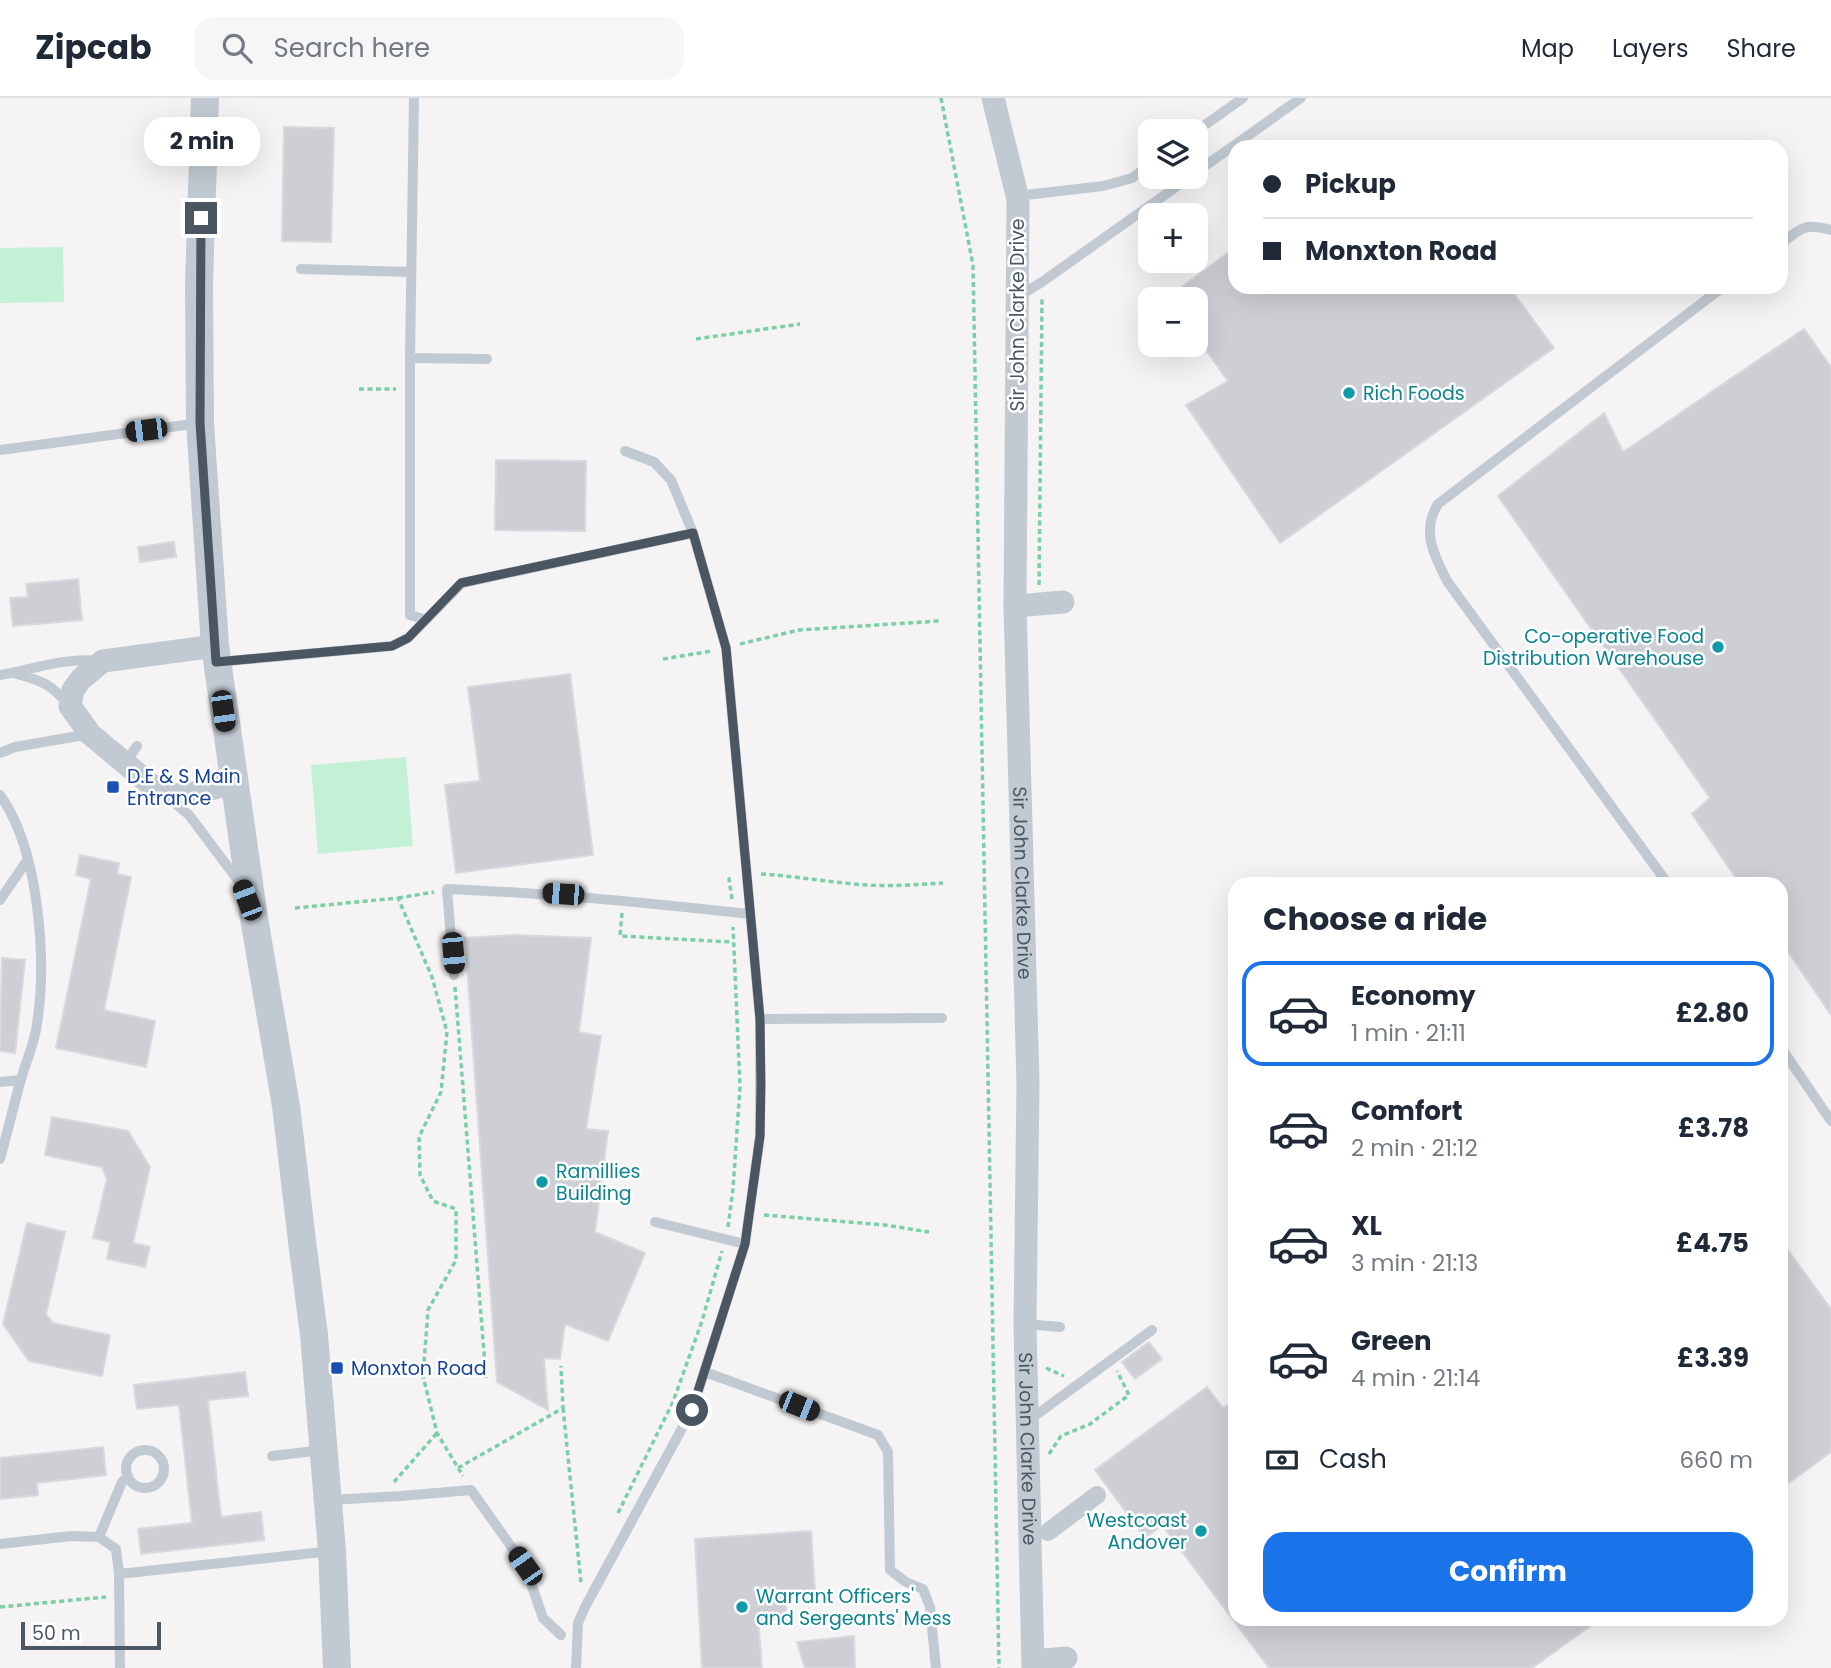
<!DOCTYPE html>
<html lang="en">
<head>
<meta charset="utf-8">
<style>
  body { margin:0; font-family:Poppins,sans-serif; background:#f6f6f7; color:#1f2937; height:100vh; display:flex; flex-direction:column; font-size:26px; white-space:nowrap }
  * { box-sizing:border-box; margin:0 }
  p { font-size:23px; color:#747a83 }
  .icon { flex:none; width:38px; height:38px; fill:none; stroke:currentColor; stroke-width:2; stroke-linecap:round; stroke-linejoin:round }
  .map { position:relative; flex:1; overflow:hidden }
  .sheet { position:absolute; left:1228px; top:779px; width:560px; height:749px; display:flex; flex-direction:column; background:#fff; border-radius:21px; box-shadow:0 7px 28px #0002 }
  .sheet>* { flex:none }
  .hud { position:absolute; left:1228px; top:42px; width:560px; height:154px; border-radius:21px; box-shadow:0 7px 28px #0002; display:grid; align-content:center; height:154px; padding:0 35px; background:#fff }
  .buttons { position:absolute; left:1138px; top:21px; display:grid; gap:14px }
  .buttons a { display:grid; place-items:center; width:70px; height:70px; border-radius:14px; background:#fff; box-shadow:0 7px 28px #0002; font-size:35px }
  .scale { position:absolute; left:21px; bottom:18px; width:140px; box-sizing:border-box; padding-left:7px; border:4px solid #4a5661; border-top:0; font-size:19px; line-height:24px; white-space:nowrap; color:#4a5661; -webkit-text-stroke:5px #fff; paint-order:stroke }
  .end { position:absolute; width:32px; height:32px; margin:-16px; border:9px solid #4a5661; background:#fff; box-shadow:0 0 0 4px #fff }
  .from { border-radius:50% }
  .bubble { position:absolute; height:49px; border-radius:21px; background:#fff; box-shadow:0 7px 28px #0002; font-size:23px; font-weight:700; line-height:49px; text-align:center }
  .car { position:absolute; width:21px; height:42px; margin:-21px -10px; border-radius:9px; box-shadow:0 0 5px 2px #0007; background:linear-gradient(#222 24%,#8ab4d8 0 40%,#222 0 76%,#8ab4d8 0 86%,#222 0) }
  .hud b { display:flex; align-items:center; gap:24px; height:66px; font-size:26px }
  .hud b+b { border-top:2px solid #e0e1e3 }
  .hud i { width:18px; height:18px; background:#1f2937 }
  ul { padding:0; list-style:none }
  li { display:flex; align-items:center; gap:21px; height:105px; margin:0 14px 10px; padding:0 21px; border:4px solid transparent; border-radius:21px }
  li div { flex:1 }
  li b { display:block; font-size:26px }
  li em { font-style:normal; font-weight:700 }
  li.active { border-color:#1a73e8 }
  li>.icon { width:63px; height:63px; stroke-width:1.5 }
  h2 { padding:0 35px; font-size:32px; line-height:84px }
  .pay { display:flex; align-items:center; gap:18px; height:77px; padding:0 35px; font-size:26px }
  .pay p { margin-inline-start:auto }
  .primary-button { display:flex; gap:14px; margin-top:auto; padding:14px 35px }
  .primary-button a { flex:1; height:80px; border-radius:21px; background:#1a73e8; color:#fff; font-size:28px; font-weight:700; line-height:80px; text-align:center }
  header { display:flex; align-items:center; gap:42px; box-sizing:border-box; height:98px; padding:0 35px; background:#fff; border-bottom:2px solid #e0e1e3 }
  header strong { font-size:33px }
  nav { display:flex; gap:38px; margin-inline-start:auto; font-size:24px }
  .search { width:490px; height:63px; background:#f6f6f7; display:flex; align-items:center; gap:18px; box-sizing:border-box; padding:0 24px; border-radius:21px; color:#747a83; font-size:26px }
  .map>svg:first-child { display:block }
  .green { fill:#c3f1d5 }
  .building { fill:#cdcfd5; stroke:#d7d9de; stroke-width:2 }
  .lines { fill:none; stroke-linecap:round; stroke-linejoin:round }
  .path { stroke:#7ad0a6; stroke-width:3.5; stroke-dasharray:5 3.5; stroke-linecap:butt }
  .service { stroke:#c1cad2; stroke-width:10 }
  .pedestrian { stroke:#c1cad2; stroke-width:18 }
  .minor { stroke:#c1cad2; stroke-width:23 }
  .tertiary { stroke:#c1cad2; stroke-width:28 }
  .route { stroke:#4a5661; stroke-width:9 }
  .culture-dot { fill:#0f9aa8; stroke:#fff; stroke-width:2.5 }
  .transit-dot { fill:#1a4fb4; stroke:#fff; stroke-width:2.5 }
  .labels { text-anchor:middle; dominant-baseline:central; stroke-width:5; stroke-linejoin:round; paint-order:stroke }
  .street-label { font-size:19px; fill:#4a5661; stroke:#fff }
  .culture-label { font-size:19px; fill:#0d838f; stroke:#fff; text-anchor:start }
  .transit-label { font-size:19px; fill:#164399; stroke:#fff; text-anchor:start }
</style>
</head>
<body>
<header>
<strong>Zipcab</strong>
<div class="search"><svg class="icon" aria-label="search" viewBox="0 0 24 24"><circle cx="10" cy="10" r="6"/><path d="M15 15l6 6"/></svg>Search here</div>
<nav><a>Map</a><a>Layers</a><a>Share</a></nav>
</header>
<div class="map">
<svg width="1831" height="1570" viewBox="0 0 1831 1570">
  <rect width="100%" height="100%" fill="#f5f3f3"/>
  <!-- green -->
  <path class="green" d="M63,149L64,204L0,205V150Z
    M406,659L413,748L318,756L311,667Z"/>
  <!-- building -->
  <path class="building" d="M284,29L334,30L331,144L282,143Z
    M1236,149V189H1509L1554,250L1280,445L1186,307L1228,283L1195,237V201H1165Z
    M1804,231L1831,269V917L1782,845V786H1740L1692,716L1710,700L1498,398L1604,315L1623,354Z
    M496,362L586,363L585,433L495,432Z
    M174,444L176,459L140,464L138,449Z
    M78,481L82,522L13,528L10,500L28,499L26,486Z
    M570,576L593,757L456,775L445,687L480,683L468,589Z
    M80,757L119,765L117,776L131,779L104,912L155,923L146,969L56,950L91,781L76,777Z
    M513,837L591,840L579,934L601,938L586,1031L608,1033L595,1134L645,1155L608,1243L565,1226L560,1261L544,1260L548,1312L497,1284L465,840Z
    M2,860L25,862L15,955L0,953Z
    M52,1019L128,1033L150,1069L133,1145L150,1149L145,1169L107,1161L110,1144L93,1140L107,1081L102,1069L45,1057Z
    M27,1125L65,1134L46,1216L53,1225L110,1237L102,1278L29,1263L3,1226Z
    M1782,1144L1831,1211V1354L1782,1390Z
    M1149,1244L1162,1261L1135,1281L1122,1264Z
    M245,1274L248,1298L208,1302L221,1419L261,1414L264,1442L141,1456L138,1431L192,1425L179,1307L137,1311L134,1287Z
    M1207,1289L1223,1310L1236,1301V1521H1600L1532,1570H1269L1162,1427L1145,1440L1095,1372Z
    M103,1349L106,1377L37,1385L38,1397L0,1401V1360Z
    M811,1433L815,1493L786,1497V1521H758L762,1570H702L695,1441Z
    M854,1538L855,1570H805L797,1544Z"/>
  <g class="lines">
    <!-- path -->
    <path class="path" d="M941,0L973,167L999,1570
      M696,241L800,226
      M359,291H396
      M1039,487L1042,201
      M740,546L799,532L939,523
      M663,561L712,553
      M761,776C792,778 823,783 854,786C884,789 914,787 943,785
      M398,800L434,794
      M732,801L729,781L733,780
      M295,810L398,800L432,879L447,934L441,994L419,1039L420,1077L433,1103L456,1111V1162L428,1212L423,1278L437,1335L463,1378
      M622,815L620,838L732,844
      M455,889L486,1280
      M764,1117L885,1127L929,1134
      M728,1129L733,1091L740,989L733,829
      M1046,1270L1064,1278
      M563,1310L581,1485
      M1049,1356L1061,1338L1090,1326L1129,1297L1117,1273
      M458,1370L563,1310L561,1268
      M394,1384L437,1335
      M618,1415L673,1304L702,1223L722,1153
      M0,1509L106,1499"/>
    <!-- service -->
    <path class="service" d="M1195,34L1243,0
      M1195,75L1301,0
      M1026,97L1103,88L1132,80L1150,67
      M1782,145C1802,129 1805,125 1831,132
      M301,171L411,174
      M1019,198L1042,184L1190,79
      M410,260L414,0
      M487,261L410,260V517L426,522L462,485L693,435L726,550L760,921V1038L745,1146L692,1312L585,1509L578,1525L576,1570
      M0,352L200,325
      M625,353L654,364L671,382L693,435
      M219,564L392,548L408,540L426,522
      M14,575C42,583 51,585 69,608
      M0,577C34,571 66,559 101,563
      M0,655L15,649L90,636
      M125,665L137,648
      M0,697C39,751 47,861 37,926C35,943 27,961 22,978C14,1005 8,1033 0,1061
      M167,699L189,717L240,785
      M1668,786L1447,483C1434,457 1421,433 1438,406L1723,189
      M0,802L28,761
      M454,877L447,791C549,795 648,805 750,816
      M760,921L942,920
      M1782,951L1831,1023
      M0,984L21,982
      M655,1124L745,1146
      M1025,1226L1060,1229
      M705,1274L878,1337L888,1354L890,1472L906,1484L923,1491L930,1509L936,1570
      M1028,1323L1152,1232
      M126 1371a19 19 0 1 1 38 0a19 19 0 1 1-38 0Z
      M272,1358L323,1352
      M329,1402L401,1398L471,1392L525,1468L543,1520L561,1537
      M0,1446L71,1438L99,1439
      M119,1476L332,1453
      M120,1570L119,1476L116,1451L99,1439L122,1384L128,1378"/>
    <!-- pedestrian -->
    <path class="pedestrian" d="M1048,1434L1097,1397"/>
    <!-- minor -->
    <g class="minor">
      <path id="s1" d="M993,0L1018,101L1015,508L1028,985L1025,1226L1033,1570"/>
      <path d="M1015,508L1063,504"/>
      <path d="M215,548L103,563L81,581L73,592L70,608L90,636L161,695L186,697L234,685"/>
      <path d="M1033,1563L1066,1560"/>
    </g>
    <!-- tertiary -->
    <path class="tertiary" d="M205,0L199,185L200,325L215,548L254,820L286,1008L303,1151L314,1237L332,1453L337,1570"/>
  </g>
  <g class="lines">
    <!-- route -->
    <path class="route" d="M201,120L200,325L216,564L392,548L408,540L461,485L693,435L726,550L760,921L761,987L760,1038L745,1146L692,1312"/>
  </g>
  <!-- markers -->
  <g class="culture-dot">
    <circle cx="1349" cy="295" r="7"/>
    <circle cx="1718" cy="549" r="7"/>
    <circle cx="542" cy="1084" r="7"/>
    <circle cx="1201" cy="1433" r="7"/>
    <circle cx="742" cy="1509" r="7"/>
  </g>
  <g class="transit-dot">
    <rect x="106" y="682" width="14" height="14" rx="3.5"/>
    <rect x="330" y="1263" width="14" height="14" rx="3.5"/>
  </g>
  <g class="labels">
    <!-- street labels -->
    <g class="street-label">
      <text transform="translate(1017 217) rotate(-90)">Sir John Clarke Drive</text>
      <text stroke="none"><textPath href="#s1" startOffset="788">Sir John Clarke Drive</textPath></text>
      <text stroke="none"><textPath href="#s1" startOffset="1354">Sir John Clarke Drive</textPath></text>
    </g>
    <!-- culture labels -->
    <g class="culture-label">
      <text x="1363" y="295">Rich Foods</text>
      <text x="1704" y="538" text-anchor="end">Co-operative Food<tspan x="1704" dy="22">Distribution Warehouse</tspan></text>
      <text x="556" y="1073">Ramillies<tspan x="556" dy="22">Building</tspan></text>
      <text x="1187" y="1422" text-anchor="end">Westcoast<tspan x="1187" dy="22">Andover</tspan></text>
      <text x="756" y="1498">Warrant Officers'<tspan x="756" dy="22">and Sergeants' Mess</tspan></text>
    </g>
    <!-- transit labels -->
    <g class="transit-label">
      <text x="127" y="678">D.E &amp; S Main<tspan x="127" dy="22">Entrance</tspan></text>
      <text x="351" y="1270">Monxton Road</text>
    </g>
  </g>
</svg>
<div class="buttons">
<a><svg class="icon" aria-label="layers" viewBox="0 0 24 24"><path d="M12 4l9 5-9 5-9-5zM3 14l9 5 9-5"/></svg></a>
<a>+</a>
<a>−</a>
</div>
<div class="scale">50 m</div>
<i class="end from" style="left:692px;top:1312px"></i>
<i class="end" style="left:201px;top:120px"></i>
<div class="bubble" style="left:144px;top:19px;width:116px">2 min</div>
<i class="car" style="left:146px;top:332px;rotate:263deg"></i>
<i class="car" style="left:223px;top:613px;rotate:172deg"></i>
<i class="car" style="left:563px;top:796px;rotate:274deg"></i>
<i class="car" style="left:247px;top:802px;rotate:339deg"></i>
<i class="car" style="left:453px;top:855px;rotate:175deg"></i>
<i class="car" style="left:799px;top:1308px;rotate:112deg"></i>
<i class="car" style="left:525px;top:1468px;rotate:325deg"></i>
<div class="hud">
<b><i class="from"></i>Pickup</b>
<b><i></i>Monxton Road</b>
</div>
<section class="sheet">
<h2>Choose a ride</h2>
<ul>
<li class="active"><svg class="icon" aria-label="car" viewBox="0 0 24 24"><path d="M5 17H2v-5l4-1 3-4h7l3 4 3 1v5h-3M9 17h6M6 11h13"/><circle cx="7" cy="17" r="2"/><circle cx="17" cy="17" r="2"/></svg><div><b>Economy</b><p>1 min · 21:11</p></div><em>£2.80</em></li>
<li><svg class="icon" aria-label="car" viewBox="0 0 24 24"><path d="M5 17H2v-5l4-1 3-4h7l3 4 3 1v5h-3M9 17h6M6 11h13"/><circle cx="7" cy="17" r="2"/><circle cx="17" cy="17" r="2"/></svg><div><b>Comfort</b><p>2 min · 21:12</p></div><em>£3.78</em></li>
<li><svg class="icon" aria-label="car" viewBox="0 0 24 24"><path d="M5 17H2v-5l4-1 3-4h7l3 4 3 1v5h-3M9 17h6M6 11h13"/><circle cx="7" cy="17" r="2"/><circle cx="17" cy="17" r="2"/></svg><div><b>XL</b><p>3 min · 21:13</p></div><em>£4.75</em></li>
<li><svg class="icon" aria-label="car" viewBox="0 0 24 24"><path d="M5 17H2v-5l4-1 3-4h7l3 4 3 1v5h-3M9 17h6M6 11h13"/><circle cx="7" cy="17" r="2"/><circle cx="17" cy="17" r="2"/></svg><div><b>Green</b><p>4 min · 21:14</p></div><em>£3.39</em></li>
</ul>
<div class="pay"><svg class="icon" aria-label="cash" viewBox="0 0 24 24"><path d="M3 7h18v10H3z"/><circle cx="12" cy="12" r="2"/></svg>Cash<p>660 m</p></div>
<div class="primary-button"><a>Confirm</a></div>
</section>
</div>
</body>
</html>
